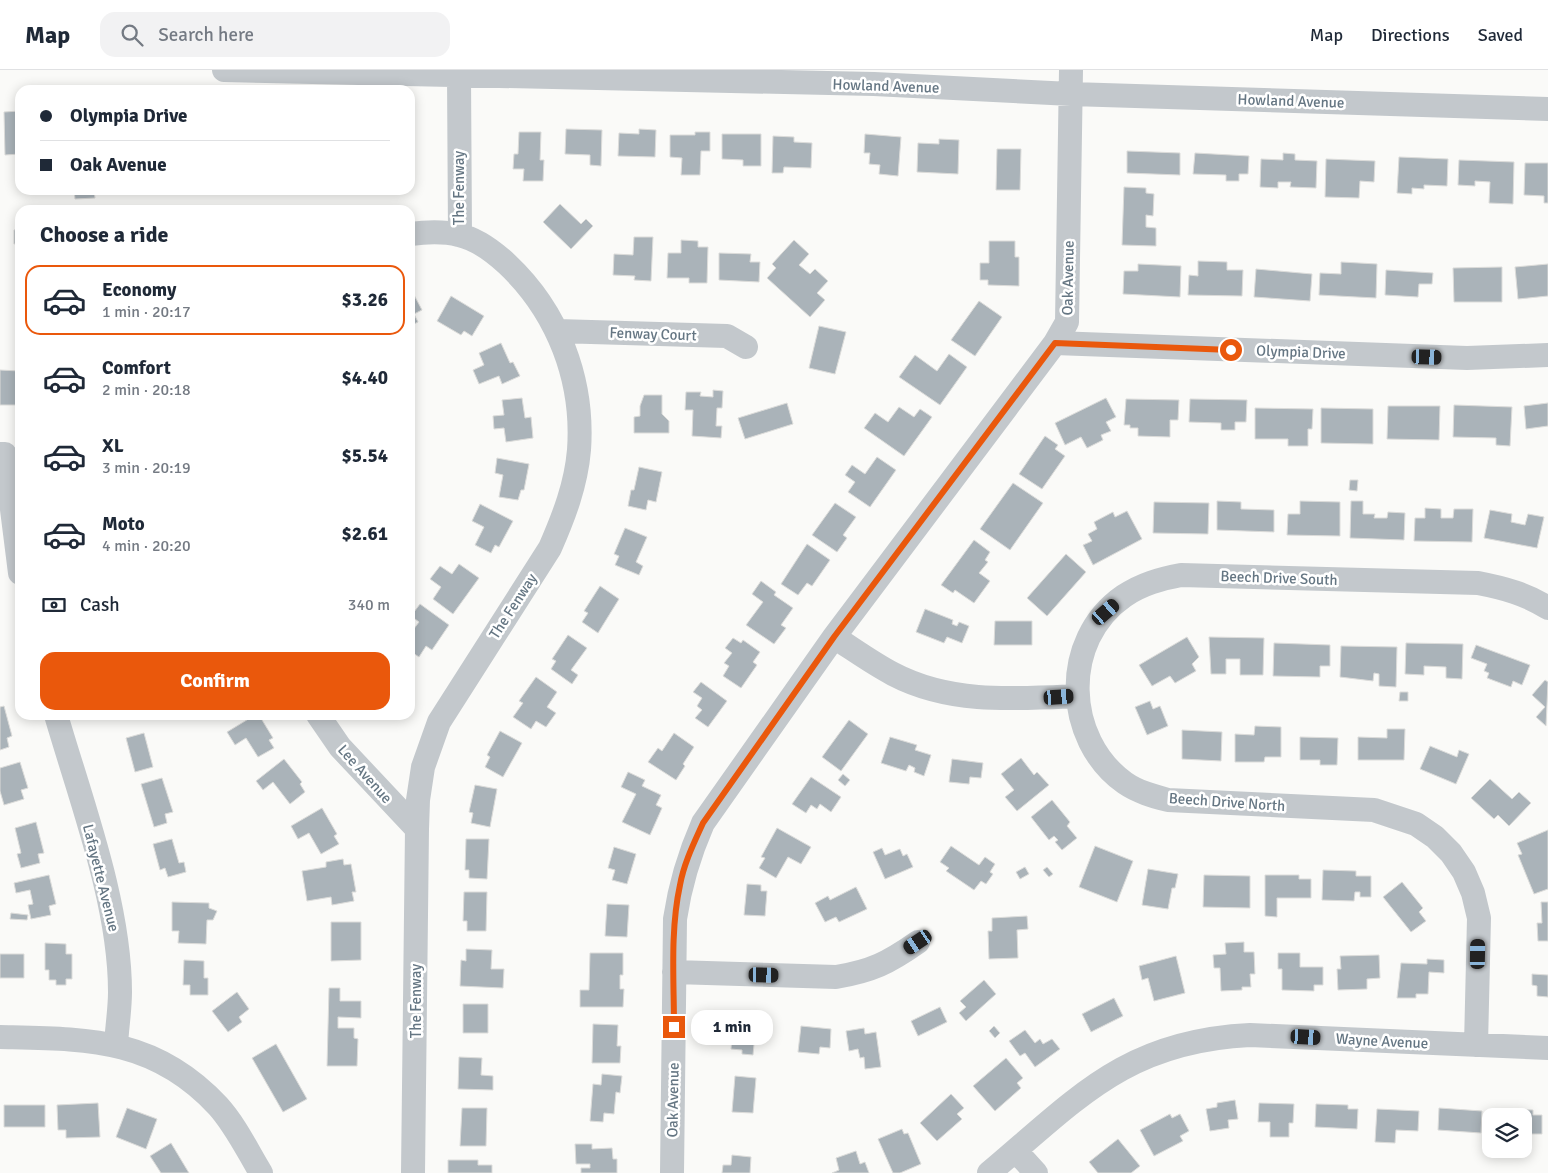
<!DOCTYPE html>
<html lang="en">
<head>
<meta charset="utf-8">
<style>
  body { margin:0; font-family:Signika,sans-serif; background:#f2f2f3; color:#1f2937; height:100vh; display:flex; flex-direction:column; font-size:19px; white-space:nowrap }
  * { box-sizing:border-box; margin:0 }
  p { font-size:16px; color:#747a83 }
  .icon { flex:none; width:28px; height:28px; fill:none; stroke:currentColor; stroke-width:2; stroke-linecap:round; stroke-linejoin:round }
  .map { position:relative; flex:1; overflow:hidden }
  .details { position:absolute; left:15px; top:135px; width:400px; height:515px; display:flex; flex-direction:column; background:#fff; border-radius:15px; box-shadow:0 2px 12px #0003 }
  .details>* { flex:none }
  .guide { position:absolute; left:15px; top:15px; width:400px; height:110px; border-radius:15px; box-shadow:0 2px 12px #0003; display:grid; align-content:center; height:110px; padding:0 25px; background:#fff }
  .controls { position:absolute; left:1482px; top:1038px; display:grid; gap:10px }
  .controls a { display:grid; place-items:center; width:50px; height:50px; border-radius:10px; background:#fff; box-shadow:0 2px 12px #0003; font-size:25px }
  .end { position:absolute; width:22px; height:22px; margin:-11px; border:6px solid #ea580c; background:#fff; box-shadow:0 0 0 2px #fff }
  .from { border-radius:50% }
  .bubble { position:absolute; height:35px; border-radius:15px; background:#fff; box-shadow:0 2px 12px #0003; font-size:16px; font-weight:800; line-height:35px; text-align:center }
  .car { position:absolute; width:15px; height:30px; margin:-15px -8px; border-radius:6px; box-shadow:0 0 4px 1px #0007; background:linear-gradient(#222 24%,#8ab4d8 0 40%,#222 0 76%,#8ab4d8 0 86%,#222 0) }
  .guide b { display:flex; align-items:center; gap:18px; height:48px; font-size:19px }
  .guide b+b { border-top:1px solid #e0e1e3 }
  .guide i { width:12px; height:12px; background:#1f2937 }
  ul { padding:0; list-style:none }
  li { display:flex; align-items:center; gap:15px; height:70px; margin:0 10px 8px; padding:0 15px; border:2px solid transparent; border-radius:15px }
  li div { flex:1 }
  li b { display:block; font-size:19px }
  li em { font-style:normal; font-weight:800 }
  li.selected { border-color:#ea580c }
  li>.icon { width:45px; height:45px; stroke-width:1.5 }
  h2 { padding:0 25px; font-size:22px; line-height:60px }
  .pay { display:flex; align-items:center; gap:12px; height:55px; padding:0 25px; font-size:19px }
  .pay p { margin-inline-start:auto }
  .action { display:flex; gap:10px; margin-top:auto; padding:10px 25px }
  .action a { flex:1; height:58px; border-radius:15px; background:#ea580c; color:#fff; font-size:20px; font-weight:800; line-height:58px; text-align:center }
  header { display:flex; align-items:center; gap:30px; box-sizing:border-box; height:70px; padding:0 25px; background:#fff; border-bottom:1px solid #e0e1e3 }
  header strong { font-size:24px }
  nav { display:flex; gap:28px; margin-inline-start:auto; font-size:18px }
  .search { width:350px; height:45px; background:#f2f2f3; display:flex; align-items:center; gap:12px; box-sizing:border-box; padding:0 18px; border-radius:15px; color:#747a83; font-size:19px }
  .map>svg:first-child { display:block }
  .building { fill:#aab3b9; stroke:#dcdcda }
  .lines { fill:none; stroke-linecap:round; stroke-linejoin:round }
  .minor { stroke:#c3c8cc; stroke-width:24 }
  .route { stroke:#ea580c; stroke-width:6 }
  .labels { text-anchor:middle; dominant-baseline:central; stroke-width:5; stroke-linejoin:round; paint-order:stroke }
  .street-label { font-size:15px; fill:#657683; stroke:#fff }
</style>
</head>
<body>
<header>
<strong>Map</strong>
<div class="search"><svg class="icon" aria-label="search" viewBox="0 0 24 24"><circle cx="10" cy="10" r="6"/><path d="M15 15l6 6"/></svg>Search here</div>
<nav><a>Map</a><a>Directions</a><a>Saved</a></nav>
</header>
<div class="map">
<svg width="1548" height="1103" viewBox="0 0 1548 1103">
  <rect width="100%" height="100%" fill="#fafaf8"/>
  <!-- building -->
  <path class="building" d="M20,41V84L5,85L4,42Z
    M566,59L602,60L601,96L590,95V85L565,84Z
    M639,59L656,60L655,87L618,86L619,63L639,64Z
    M519,62H541L540,90H544L543,111H523L524,99H513L514,84H518Z
    M695,62H710V81H701L700,105H681L682,88L670,87V65H695Z
    M722,64H761V96H743V90L722,89Z
    M865,64L901,67L898,106L879,104L880,95L869,94L870,83H864Z
    M773,66L794,67V72L812,73L811,98L784,97L783,103H772Z
    M939,69L959,70L958,104L917,102L918,73L939,74Z
    M997,79H1021L1020,120H996Z
    M1127,81L1180,83V105L1127,103Z
    M1195,83L1249,86L1248,104H1239V111H1226V105L1193,104Z
    M1283,83L1295,84V90L1317,91L1316,118L1290,117L1291,112H1278V118L1260,117L1261,89L1283,90Z
    M1399,87L1448,89L1447,116L1424,115V119L1412,118V124L1397,123Z
    M1326,89L1375,91L1374,112L1360,111L1359,128L1325,127Z
    M1459,90L1514,92L1513,134L1489,133L1490,112L1475,111V116L1458,115Z
    M1525,93H1548V133H1544V126L1524,125Z
    M1124,117L1146,118V123L1154,124L1153,146L1146,145V157L1156,158V176L1122,175Z
    M74,120H94L95,128L75,129Z
    M560,134L581,154L586,149L593,156L571,179L543,152Z
    M20,159V173L14,174V160Z
    M634,167H653L651,211L634,210L635,206L613,205L614,184L633,185Z
    M681,170L698,171V177H708L707,213H689V208H667L668,183H681Z
    M794,170L809,184L799,195L810,204L815,199L828,211L817,223L825,230L810,247L767,208L776,198L772,194Z
    M989,171H1015V187H1019V216L988,215V210H980V193H989Z
    M719,183L751,184L750,192H760L759,212L719,210Z
    M1198,191L1227,192V200H1243L1242,226L1188,225L1189,205L1198,206Z
    M1341,192L1377,194L1376,228L1319,225L1320,203L1341,204Z
    M1138,194L1181,196L1180,227L1123,224L1124,201H1138Z
    M1548,194V226L1518,229L1515,197Z
    M1502,197V232H1454L1453,198Z
    M1256,199L1312,204L1310,231L1254,227Z
    M1386,200L1433,203L1432,214H1419L1418,227L1385,225Z
    M413,223L422,240L414,244L418,252L410,256V224Z
    M451,226L484,246L472,266L464,261L461,265L437,251Z
    M979,231L1002,247L975,286L951,270Z
    M819,256L846,262L835,304L809,298Z
    M501,273L510,293L513,292L520,306L502,314L499,306L479,314L473,300L484,295L479,283Z
    M949,284L967,297L940,335L899,307L915,285L937,301Z
    M0,300L20,301V335H0Z
    M713,320L723,321L722,338H717L716,356H722L721,368L692,366L693,340H685L686,322H701L700,326L713,327Z
    M644,325H662V344L669,351V363H634V347L640,346V336Z
    M522,328L525,348L531,347L533,368L506,372L504,358L494,359L493,346L504,345L502,330Z
    M1106,328L1116,347L1106,352L1111,361L1101,365L1103,370L1087,378L1081,367L1065,375L1055,353Z
    M1126,329L1179,330L1178,350H1170V367L1138,366V358H1130V355H1124Z
    M1190,329L1247,330L1246,352H1235V360H1221V353L1189,352Z
    M787,333L793,354L745,369L738,348Z
    M1548,333V356L1526,359L1524,336Z
    M1454,335L1512,337L1510,376L1496,375V368L1453,367Z
    M1388,336H1440L1439,370L1387,369Z
    M899,337L914,347L920,339L932,347L904,386L864,358L875,343L888,352Z
    M1255,338L1313,339L1312,359H1308V376H1288V369H1255Z
    M1321,338L1373,339V374L1321,373Z
    M1045,366L1058,375L1055,379L1065,386L1042,419L1019,404Z
    M877,387L896,400L870,437L848,422L855,412L845,405L852,395L865,404Z
    M497,388L529,394L524,420H521L518,430L499,427L503,405L495,403Z
    M639,397L662,402L656,432L648,430L646,440L628,436L631,420H634Z
    M1350,410H1358L1357,421L1349,420Z
    M1013,413L1043,433L1010,480L980,459Z
    M1217,431L1241,432V439L1274,440V462L1217,460Z
    M1300,431L1340,432V466L1287,465L1288,444H1300Z
    M1351,431H1363V444H1375L1374,448H1387L1388,442L1405,443L1404,470L1350,468Z
    M1154,432L1209,433L1208,464L1153,463Z
    M835,433L856,447L843,465L847,468L837,482L812,465Z
    M480,434L513,451L499,477L495,475L491,483L475,475L484,457L472,451Z
    M1425,438L1441,439V448H1453L1454,439H1473L1472,472L1414,471L1415,448H1425Z
    M1490,440L1512,444L1511,452L1525,455L1528,444L1544,447L1537,478L1484,468Z
    M1127,441L1142,469L1093,495L1083,475L1092,471L1088,464L1097,459L1094,452L1113,442L1115,447Z
    M625,458L647,467L636,492L643,496L639,505L615,495L619,486L614,484Z
    M974,470L990,482L985,490L988,492L979,503L990,511L974,533L955,520L953,523L941,515Z
    M807,474L830,490L812,516L807,513L798,525L781,514Z
    M1066,484L1086,502L1047,546L1027,528Z
    M459,494L479,508L453,544L433,529L441,517L430,509L440,496L452,504Z
    M761,511L776,522L774,525L793,538L781,555L786,558L774,574L746,555L763,532L752,524Z
    M600,516L619,529L598,563L582,552L588,543L584,541Z
    M420,534L449,555L432,580L426,576L419,587L410,581V564L419,552L411,546Z
    M925,539L953,550L952,554L957,556L959,552L969,556L962,573L947,567L944,573L916,562Z
    M995,551H1032V575H994Z
    M568,565L587,578L571,600L578,605L572,614L551,599L556,591L552,589Z
    M1187,567L1199,587L1192,594L1196,601L1175,613L1170,606L1152,616L1139,595Z
    M1209,567L1264,568L1263,605H1240V589H1226V604H1211Z
    M733,568L741,573L743,570L760,582L753,592L757,595L741,618L723,606L729,596L724,593L732,583L725,578Z
    M1274,573L1330,575V596H1320V607L1273,606Z
    M1406,573L1463,574L1462,609L1446,608V597L1424,596V605L1405,604Z
    M1476,575L1530,595L1522,615L1513,611L1511,617L1487,608L1489,603L1484,601L1487,594L1471,588Z
    M1341,576L1397,577L1396,617L1379,616V604L1374,603L1373,611L1340,607Z
    M536,607L557,622L547,637L556,643L546,657L536,651L531,659L513,647L523,633L519,631Z
    M1545,610L1548,612L1546,656L1536,647L1545,637L1532,625Z
    M701,612L727,631L708,657L695,648L702,640L697,636L702,628L693,622Z
    M1400,622H1408V631H1399Z
    M1150,631L1153,639L1160,636L1168,656L1147,665L1135,637Z
    M4,636L12,666L7,668L9,677L0,680V637Z
    M255,645H259L273,668L269,670L274,678L258,687L246,668L235,675L227,662Z
    M849,650L868,664L841,701L822,687Z
    M1255,656L1281,657V687H1265L1264,692H1235V664L1254,665Z
    M1387,659H1405L1404,690H1358V667L1387,668Z
    M1182,660L1222,662L1221,691L1182,689Z
    M500,661L522,673L503,707L485,697L490,687L487,685Z
    M144,663L153,697L135,702L126,668Z
    M674,663L694,677L683,694L685,696L676,710L648,692L658,678L662,681Z
    M890,667L917,675L915,680L931,685L924,706L914,702L915,698L909,695L906,701L881,693Z
    M1300,667L1338,668L1337,695H1320V690H1300Z
    M1430,676L1457,687L1459,680L1469,684L1456,714L1420,699Z
    M1021,688L1034,705L1037,702L1049,715L1017,741L1005,727L1014,720L1001,704Z
    M284,689L302,712L300,714L305,722L290,734L273,712L263,720L256,711Z
    M952,689L983,693L981,708L970,707L969,714L949,712Z
    M20,692L28,718L21,720L24,729L4,735L0,721V698Z
    M628,702L645,710L642,716L661,725L656,735L662,738L650,765L622,752L636,724L621,717Z
    M843,704L850,710L845,716L838,710Z
    M811,707L841,727L831,742L820,734L817,739L811,735L806,743L792,734Z
    M162,708L173,742L165,744L167,753L154,757L141,714Z
    M1490,709L1512,729L1519,722L1531,733L1509,756L1498,745L1494,749L1471,728Z
    M475,715L497,719L490,757L471,753L473,743L469,742Z
    M1052,730L1070,752L1067,756L1077,768L1062,780L1055,772L1058,770L1054,766L1049,770L1031,747Z
    M322,738L337,764L334,766L339,774L321,784L309,763L298,769L291,756Z
    M36,752L44,783L38,784L40,793L21,798L17,784L21,783L15,758Z
    M777,758L811,777L801,794L788,787L776,808L759,798L765,788L761,787Z
    M1548,760V819L1534,824L1518,785L1522,784L1517,773Z
    M172,769L179,793L184,792L186,802L168,807L165,798L160,800L153,774Z
    M466,769H489L487,809L469,808V800H465Z
    M951,776L979,795L985,787L995,794L990,802L993,804L986,814L981,811L974,820L946,801L949,798L940,792Z
    M1095,776L1133,791L1117,832L1079,817Z
    M614,777L636,784L627,814L612,810L615,800L608,798Z
    M882,778L885,785L900,779L903,786L907,784L913,797L885,809L873,782Z
    M343,789L344,795L351,794L356,822H352L354,831L332,835L331,827L307,831L302,801L326,797V792Z
    M1025,797L1029,804L1020,809L1016,802Z
    M1047,797L1053,804L1049,807L1043,800Z
    M1148,799L1178,804L1175,818H1172L1168,839L1142,835Z
    M1323,800L1356,801V806H1371V827H1360V822H1355L1354,831L1322,830Z
    M49,805L56,834L49,836L51,845L31,849L28,835L33,834L30,820L16,823L14,813Z
    M1204,805L1250,806V838L1203,837Z
    M1265,805H1299V809H1311V828H1277V847L1265,846Z
    M1402,812L1423,838L1419,842L1426,851L1411,862L1383,827Z
    M747,814L761,815V821H767L765,846L744,845Z
    M856,817L867,839L839,852L836,847L825,852L815,833L828,826L830,830Z
    M464,822H487L486,861H467V851H463Z
    M172,832L209,833V838L217,841L213,850H207L206,874L178,873L179,861H172Z
    M1541,832H1548V871H1538L1537,853H1542Z
    M607,834L629,835L627,867L605,866Z
    M11,843L28,845L27,850L10,849Z
    M1027,846L1028,859L1017,860L1018,888L989,889L988,861H992V848Z
    M331,852H361V890L331,891Z
    M1244,872V882H1254L1255,904H1250L1251,917H1242V920L1221,921L1220,898H1214L1213,885L1226,884L1225,873Z
    M45,873L66,874V884H72V909H66V915H56V910H49V900H45Z
    M466,879L492,880L491,899H504L503,918L460,916L461,890L466,891Z
    M590,883H623V905H620V919H624L623,937H580V920H589Z
    M1278,883H1300V897H1323V915H1314V921L1282,920V899H1278Z
    M0,884H24V908H0Z
    M1379,885L1380,908L1367,909V919L1338,920L1337,899H1341L1340,886Z
    M1176,886L1185,923L1154,931L1148,908L1142,910L1139,896Z
    M1427,889L1444,890V903L1429,902L1428,924H1416V928H1397L1401,893L1427,894Z
    M184,890L204,891V908H208V925H190V915H183Z
    M1532,904L1548,905V927L1537,926V916L1532,915Z
    M984,910L996,924L966,951L959,943L966,937L960,931Z
    M329,918H340V931H361V948L338,947V958H354V968L358,969L357,996H327Z
    M237,922L249,939L239,947L242,952L228,962L212,941Z
    M1114,928L1123,946L1091,962L1082,944Z
    M463,934H488V963H463Z
    M940,937L947,952L918,966L911,951Z
    M734,941L757,943L753,985L742,984V980L731,979Z
    M593,954L618,955L617,976H621L620,993H592Z
    M801,956L831,959L830,978L820,977L819,984L798,982Z
    M994,956L1000,963L995,968L989,961Z
    M864,958L865,964L876,962L881,997L865,999L864,987L860,988L858,979L849,981L846,961Z
    M1025,960L1035,973L1040,969L1043,974L1052,969L1060,979L1035,997L1025,983L1020,986L1009,971Z
    M276,974L307,1029L283,1042L252,988Z
    M459,987L482,988L481,1005L493,1006V1020L458,1019Z
    M1006,988L1023,1008L1017,1013L1021,1018L995,1041L973,1016Z
    M602,1004L622,1006L620,1023L616,1022L614,1044L604,1043L603,1052L590,1051L593,1014L601,1015Z
    M735,1006L756,1008L753,1043L732,1042Z
    M951,1024L964,1038L957,1044L962,1049L937,1071L920,1053Z
    M1235,1030L1238,1049L1228,1050L1229,1058L1210,1061L1206,1039L1217,1037V1033Z
    M98,1033L100,1067L66,1068V1060H58L57,1035Z
    M1259,1033L1294,1034L1293,1053H1289V1067H1270V1052H1258Z
    M1316,1034L1348,1035V1039H1358L1357,1059L1315,1057Z
    M4,1035H45V1057H4Z
    M127,1038L157,1049L146,1079L116,1067Z
    M462,1038H487L486,1076H460Z
    M1439,1038L1482,1041L1481,1063L1438,1060Z
    M1377,1039L1419,1041L1418,1061L1396,1060L1395,1073L1375,1072Z
    M1500,1039L1533,1040V1045H1542V1064H1524V1046H1500Z
    M1170,1044L1172,1048L1180,1044L1189,1061L1180,1066L1183,1071L1154,1086L1140,1060Z
    M902,1059L904,1064L908,1063L921,1094L900,1103H893L878,1069Z
    M1118,1069L1140,1096L1131,1103H1098L1089,1092Z
    M171,1073L189,1103H161L150,1086Z
    M575,1074H592V1079L612,1078L613,1089H617V1103H581V1098H590V1094H576Z
    M856,1081L860,1094L865,1092L869,1103H832L839,1100L836,1088Z
    M732,1085L751,1087L750,1103H722L723,1095H731Z
    M448,1090H478V1095H492V1103H448Z"/>
  <g class="lines">
    <!-- minor -->
    <path class="minor" d="M224,0L874,14L1071,24L1548,39
      M459,6L460,165
      M410,164C426,162 443,161 459,165C477,169 494,182 507,194C558,242 584,310 579,380C576,415 564,446 550,478L439,652L423,697L418,730L417,759L413,1103
      M557,261L727,266L746,277
      M1055,273L1467,288L1548,285
      M0,384H5L20,503
      M834,567C853,579 872,593 893,604C950,634 1014,629 1077,626
      M56,645C81,731 120,833 120,922C120,939 117,957 116,975
      M318,645L340,677L417,759
      M674,902L836,907C872,901 888,893 918,872
      M0,967C86,969 154,967 218,1036C236,1056 247,1080 261,1103
      M1476,975L1479,848L1473,823L1464,802L1451,783L1435,767L1416,754L1374,740L1168,730C1153,726 1138,722 1125,713C1064,670 1060,570 1124,526C1142,514 1160,509 1181,505L1478,513C1504,518 1526,524 1548,538
      M1016,1081L1036,1103
      M672,1103L675,849C680,815 689,785 703,753L834,567L1055,273L1067,252L1071,0
      M989,1103C1078,1028 1126,971 1250,965L1548,978"/>
  </g>
  <g class="lines">
    <!-- route -->
    <path class="route" d="M674,957C674,910 670,861 680,815C684,793 694,773 703,753L834,567L1055,273L1231,280"/>
  </g>
  <g class="labels">
    <!-- street labels -->
    <g class="street-label">
      <text transform="translate(886 16) rotate(2)">Howland Avenue</text>
      <text transform="translate(1291 31) rotate(2)">Howland Avenue</text>
      <text transform="translate(459 118) rotate(-90)">The Fenway</text>
      <text transform="translate(1068 208) rotate(-89)">Oak Avenue</text>
      <text transform="translate(653 264) rotate(2)">Fenway Court</text>
      <text transform="translate(1301 282) rotate(2)">Olympia Drive</text>
      <text transform="translate(1279 508) rotate(2)">Beech Drive South</text>
      <text transform="translate(513 536) rotate(-57)">The Fenway</text>
      <text transform="translate(365 704) rotate(48)">Lee Avenue</text>
      <text transform="translate(1227 732) rotate(4)">Beech Drive North</text>
      <text transform="translate(101 808) rotate(76)">Lafayette Avenue</text>
      <text transform="translate(416 931) rotate(-90)">The Fenway</text>
      <text transform="translate(1382 971) rotate(3)">Wayne Avenue</text>
      <text transform="translate(673 1030) rotate(-89)">Oak Avenue</text>
    </g>
  </g>
</svg>
<div class="controls">
<a><svg class="icon" aria-label="layers" viewBox="0 0 24 24"><path d="M12 4l9 5-9 5-9-5zM3 14l9 5 9-5"/></svg></a>
</div>
<i class="end from" style="left:1231px;top:280px"></i>
<i class="end" style="left:674px;top:957px"></i>
<div class="bubble" style="left:691px;top:940px;width:82px">1 min</div>
<i class="car" style="left:1427px;top:287px;rotate:92deg"></i>
<i class="car" style="left:1106px;top:542px;rotate:49deg"></i>
<i class="car" style="left:1059px;top:627px;rotate:86deg"></i>
<i class="car" style="left:918px;top:872px;rotate:236deg"></i>
<i class="car" style="left:1478px;top:884px;rotate:1deg"></i>
<i class="car" style="left:764px;top:905px;rotate:91deg"></i>
<i class="car" style="left:1306px;top:967px;rotate:93deg"></i>
<div class="guide">
<b><i class="from"></i>Olympia Drive</b>
<b><i></i>Oak Avenue</b>
</div>
<section class="details">
<h2>Choose a ride</h2>
<ul>
<li class="selected"><svg class="icon" aria-label="car" viewBox="0 0 24 24"><path d="M5 17H2v-5l4-1 3-4h7l3 4 3 1v5h-3M9 17h6M6 11h13"/><circle cx="7" cy="17" r="2"/><circle cx="17" cy="17" r="2"/></svg><div><b>Economy</b><p>1 min · 20:17</p></div><em>$3.26</em></li>
<li><svg class="icon" aria-label="car" viewBox="0 0 24 24"><path d="M5 17H2v-5l4-1 3-4h7l3 4 3 1v5h-3M9 17h6M6 11h13"/><circle cx="7" cy="17" r="2"/><circle cx="17" cy="17" r="2"/></svg><div><b>Comfort</b><p>2 min · 20:18</p></div><em>$4.40</em></li>
<li><svg class="icon" aria-label="car" viewBox="0 0 24 24"><path d="M5 17H2v-5l4-1 3-4h7l3 4 3 1v5h-3M9 17h6M6 11h13"/><circle cx="7" cy="17" r="2"/><circle cx="17" cy="17" r="2"/></svg><div><b>XL</b><p>3 min · 20:19</p></div><em>$5.54</em></li>
<li><svg class="icon" aria-label="car" viewBox="0 0 24 24"><path d="M5 17H2v-5l4-1 3-4h7l3 4 3 1v5h-3M9 17h6M6 11h13"/><circle cx="7" cy="17" r="2"/><circle cx="17" cy="17" r="2"/></svg><div><b>Moto</b><p>4 min · 20:20</p></div><em>$2.61</em></li>
</ul>
<div class="pay"><svg class="icon" aria-label="cash" viewBox="0 0 24 24"><path d="M3 7h18v10H3z"/><circle cx="12" cy="12" r="2"/></svg>Cash<p>340 m</p></div>
<div class="action"><a>Confirm</a></div>
</section>
</div>
</body>
</html>
